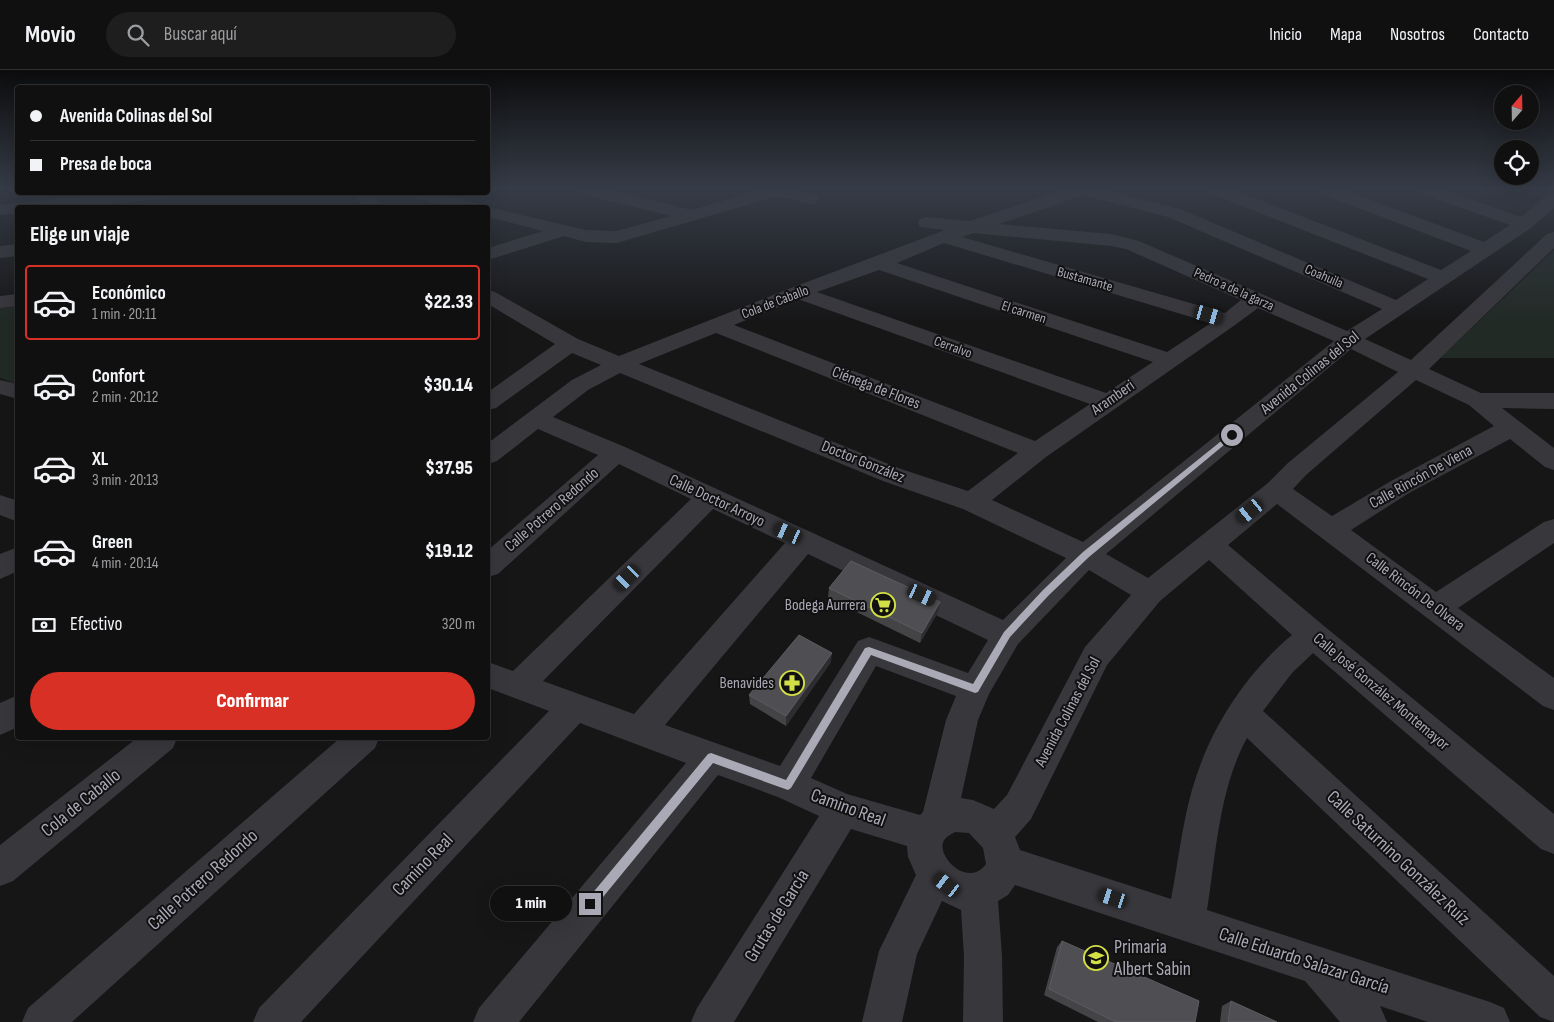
<!DOCTYPE html>
<html lang="es">
<head>
<meta charset="utf-8">
<style>
  body { margin:0; font-family:"Sofia Sans Condensed",sans-serif; background:#1e1e1f; color:#f1f3f6; height:100vh; display:flex; flex-direction:column; font-size:19px; white-space:nowrap }
  * { box-sizing:border-box; margin:0 }
  p { font-size:16px; color:#9c9d9f }
  .icon { flex:none; width:28px; height:28px; fill:none; stroke:currentColor; stroke-width:2; stroke-linecap:round; stroke-linejoin:round }
  .map { position:relative; flex:1; overflow:hidden }
  .panel { position:absolute; left:15px; top:135px; width:475px; height:535px; display:flex; flex-direction:column; background:#101011; border-radius:5px; box-shadow:0 5px 20px #0002,0 0 0 1px #303031 }
  .panel>* { flex:none }
  .banner { position:absolute; left:15px; top:15px; width:475px; height:110px; border-radius:5px; box-shadow:0 5px 20px #0002,0 0 0 1px #303031; display:grid; align-content:center; height:110px; padding:0 15px; background:#101011 }
  .needle { width:32px; rotate:20deg }
  .buttons { position:absolute; left:1494px; top:15px; display:grid; gap:10px }
  .buttons a { display:grid; place-items:center; width:45px; height:45px; border-radius:50%; background:#101011; box-shadow:0 5px 20px #0002,0 0 0 1px #303031; font-size:25px }
  .end { position:absolute; width:22px; height:22px; margin:-11px; border:6px solid #aaa9b6; background:#111; box-shadow:0 0 0 2px #111 }
  .from { border-radius:50% }
  .bubble { position:absolute; height:35px; border-radius:18px; background:#101011; box-shadow:0 5px 20px #0002,0 0 0 1px #303031; font-size:16px; font-weight:800; line-height:35px; text-align:center }
  .car { position:absolute; width:15px; height:30px; margin:-15px -8px; border-radius:6px; box-shadow:0 0 4px 1px #0007; background:linear-gradient(#222 24%,#8ab4d8 0 40%,#222 0 76%,#8ab4d8 0 86%,#222 0) }
  .banner b { display:flex; align-items:center; gap:18px; height:48px; font-size:19px }
  .banner b+b { border-top:1px solid #303031 }
  .banner i { width:12px; height:12px; background:#f1f3f6 }
  ul { padding:0; list-style:none }
  li { display:flex; align-items:center; gap:15px; height:75px; margin:0 10px 8px; padding:0 5px; border:2px solid transparent; border-radius:5px }
  li div { flex:1 }
  li b { display:block; font-size:19px }
  li em { font-style:normal; font-weight:800 }
  li.selected { border-color:#d93025 }
  li>.icon { width:45px; height:45px; stroke-width:1.5 }
  h2 { padding:0 15px; font-size:22px; line-height:60px }
  .pay { display:flex; align-items:center; gap:12px; height:55px; padding:0 15px; font-size:19px }
  .pay p { margin-inline-start:auto }
  .cta { display:flex; gap:10px; margin-top:auto; padding:10px 15px }
  .cta a { flex:1; height:58px; border-radius:30px; background:#d93025; color:#fff; font-size:20px; font-weight:800; line-height:58px; text-align:center }
  header { display:flex; align-items:center; gap:30px; box-sizing:border-box; height:70px; padding:0 25px; background:#101011; border-bottom:1px solid #303031 }
  header strong { font-size:24px }
  nav { display:flex; gap:28px; margin-inline-start:auto; font-size:18px }
  .search { width:350px; height:45px; background:#1e1e1f; display:flex; align-items:center; gap:12px; box-sizing:border-box; padding:0 18px; border-radius:28px; color:#9c9d9f; font-size:19px }
  .map>svg:first-child { display:block }
  .green { fill:#222a26 }
  .lines { fill:none; stroke-linecap:round; stroke-linejoin:round }
  .minor { fill:#38373c; fill-rule:evenodd }
  .wall { fill:#444346 }
  .shaded-wall { fill:#2d2c2e }
  .building { fill:#4f4e52; stroke:#5d5c62 }
  .route { fill:#aaa9b6 }
  .labels { text-anchor:middle; dominant-baseline:central; stroke-width:4; stroke-linejoin:round; paint-order:stroke }
  .far-street-label { font-size:14px; fill:#aaa9b6; stroke:#111112 }
  .street-label { font-size:16px; fill:#aaa9b6; stroke:#111112 }
  .poi-label { font-size:16px; fill:#aaa9b6; stroke:#111112; text-anchor:end }
  .near-street-label { font-size:19px; fill:#aaa9b6; stroke:#111112 }
  .near-poi-label { font-size:19px; fill:#aaa9b6; stroke:#111112; text-anchor:start }
</style>
</head>
<body>
<header>
<strong>Movio</strong>
<div class="search"><svg class="icon" aria-label="search" viewBox="0 0 24 24"><circle cx="10" cy="10" r="6"/><path d="M15 15l6 6"/></svg>Buscar aquí</div>
<nav><a>Inicio</a><a>Mapa</a><a>Nosotros</a><a>Contacto</a></nav>
</header>
<div class="map">
<svg width="1554" height="952" viewBox="0 0 1554 952">
  <rect width="100%" height="100%" fill="#161617"/>
  <!-- green -->
  <path class="green" d="M1554,180V288H1440Z
    M17,236V314L0,308V238Z"/>
  <g class="lines">
    <!-- minor -->
    <path class="minor" d="M575,119H606L692,140L760,120L759,119H793L816,125L819,129L816,133L810,134L777,126L617,173L586,172L564,166L488,190V178L543,161L488,147V138H484L488,137L586,160L616,161L671,146L578,123Z
      M1066,119H1101L1180,139L1396,230L1428,209L1209,123L1206,119H1231L1441,200L1471,181L1319,123L1316,119H1341L1484,172L1510,155L1419,123L1416,119H1442L1521,147L1548,125L1554,124V138L1531,158L1365,269L1411,290L1547,164L1554,162V178L1429,299L1481,323H1554V339L1502,338L1554,378V400L1545,397L1510,369L1409,423L1351,460L1436,522L1544,452L1554,449V473L1458,538L1554,608V640L1543,636L1277,434L1228,475L1324,556L1554,744V784L1541,779L1313,583L1292,603L1263,641L1554,906V952L1540,947L1247,668C1219,719 1216,784 1207,840L1490,932L1504,938L1510,952H1428L1380,936L1387,952H1340L1305,911L1015,815L1008,825L998,831L1002,886L1003,952H963L964,886L961,840L942,831L917,884L902,952H862L879,881L916,805L908,787L907,776L851,759L734,952H691L697,938L819,746L778,727L718,705L519,952H473L479,938L686,693L580,653L301,952H253L259,938L549,641L488,618V592L513,601L691,429L619,394L498,504L488,507V480L598,385L538,359L497,391L488,394V373L572,310L601,295L572,283L496,338L488,340V322L555,274L488,234V220L495,222L578,269L619,286L791,218L945,160L920,157L918,153L920,149L927,147L970,151ZM1083,125L1168,147L1382,239L1347,261L1139,171L1111,164L999,154ZM973,163L1111,176L1126,179L1241,230L1225,243L962,167ZM944,173L1211,253L1167,282L897,193ZM879,200L1153,292L1106,323L817,222ZM798,229L1090,334L1035,371L734,255ZM1258,238L1334,271L1083,472L992,430L1046,387L1235,255ZM716,263L1018,383L968,421L901,399L639,294ZM1351,279L1398,302L1288,393L1268,413L1148,508L1106,484ZM620,303L883,411L963,439L1066,488L1003,550L625,377L553,347L588,320ZM1416,310L1469,335L1494,356L1391,411L1332,446L1293,419L1306,405ZM713,439L785,473L634,644L543,611ZM808,484L988,570L968,603L869,567L858,571L780,696L665,655ZM1209,490L1292,565C1245,604 1209,660 1192,720C1182,755 1178,793 1171,829L1020,780L1015,767L1031,749L1107,595L1160,531ZM1089,500L1131,525L1085,577L1007,725L994,739L973,730L961,728L978,650L989,624L1018,574ZM876,596L956,626L946,650L923,742L920,745L847,724L811,708ZM955,762L969,763L983,778L986,794C967,820 933,783 945,769C947,766 952,764 955,762Z
      M119,122H181L179,126L173,127L79,138H18V143L0,145V135Z
      M353,122H371L384,138H365Z
      M407,122H436L478,134L481,138H450L409,126Z
      M18,174V186L0,188V176Z
      M18,224V236L0,238V226Z
      M0,310L18,314V329L0,324Z
      M0,425L18,431V452L0,445Z
      M18,477V501L0,509V484Z
      M18,625V657L0,665V633Z
      M137,668H177L173,678L13,811L0,816V775Z
      M340,668H379L375,678L72,952H22L28,938Z"/>
  </g>
  <!-- wall -->
  <path class="wall" d="M829,518L938,542L920,573L828,528Z
    M831,592L786,656L750,634L749,625Z
    M1062,871L1195,952H1098L1044,925L1057,877Z
    M1231,931L1277,952H1220L1222,936Z"/>
  <!-- shaded-wall -->
  <path class="shaded-wall" d="M940,532L938,542L920,573L922,563Z
    M832,583L831,592L786,656V646Z"/>
  <!-- building -->
  <path class="building" d="M851,491L940,532L922,563L829,518Z
    M799,565L832,583L786,646L749,625Z
    M1062,871L1199,931L1195,952H1116L1049,919Z
    M1231,931L1277,952H1228Z"/>
  <!-- sky -->
  <linearGradient id="sky" x2="0" y2="1"><stop stop-color="#0c0c0d"/><stop offset="0.47" stop-color="#363c47"/><stop offset="1" stop-color="#363c47" stop-opacity="0"/></linearGradient>
  <rect width="1554" height="252" fill="url(#sky)"/>
  <!-- route -->
  <path class="route" d="M1230,364L1236,365L1089,487L1049,525L1010,567L978,622L975,623L871,585L791,718L788,720L713,693L594,838L590,840L586,838L584,834L586,831L708,684L711,683L786,710L865,578L869,577L973,614L1004,562L1043,520L1083,482Z"/>
  <!-- icons -->
  <defs>
    <symbol id="supermarket-ring" viewBox="-11 -11 22 22"><circle r="9.5" fill="#111112" stroke="#d3df46" stroke-width="1.5"/><path d="M-6-5.5h2.5l.6 2H6L4.5 2H-2.5L-4.4-4H-6ZM-1.5 3.2a1.3 1.3 0 1 0 .1 0ZM3 3.2a1.3 1.3 0 1 0 .1 0Z" fill="#d3df46"/></symbol>
    <symbol id="pharmacy-ring" viewBox="-11 -11 22 22"><circle r="9.5" fill="#111112" stroke="#d3df46" stroke-width="1.5"/><path d="M-2-6h4v4h4v4h-4v4h-4v-4h-4v-4h4Z" fill="#d3df46"/></symbol>
    <symbol id="school-ring" viewBox="-11 -11 22 22"><circle r="9.5" fill="#111112" stroke="#d3df46" stroke-width="1.5"/><path d="M0-5L7-2L0 1L-7-2ZM-4 1L0 2.5L4 1V4Q0 6-4 4Z" fill="#d3df46"/></symbol>
  </defs>
  <g fill-rule="evenodd">
    <use href="#supermarket-ring" x="869" y="521" width="28" height="28"/>
    <use href="#pharmacy-ring" x="778" y="599" width="28" height="28"/>
    <use href="#school-ring" x="1082" y="874" width="28" height="28"/>
  </g>
  <g class="labels">
    <!-- far-street labels -->
    <g class="far-street-label">
      <text transform="translate(1324 206) rotate(23)">Coahuila</text>
      <text transform="translate(1085 209) rotate(16)">Bustamante</text>
      <text transform="translate(1234 219) rotate(24)">Pedro a de la garza</text>
      <text transform="translate(775 232) rotate(-21)">Cola de Caballo</text>
      <text transform="translate(1024 242) rotate(18)">El carmen</text>
      <text transform="translate(953 277) rotate(20)">Cerralvo</text>
    </g>
    <!-- street labels -->
    <g class="street-label">
      <text transform="translate(1310 303) rotate(-39)">Avenida Colinas del Sol</text>
      <text transform="translate(876 318) rotate(21)">Ciénega de Flores</text>
      <text transform="translate(1113 328) rotate(-35)">Aramberi</text>
      <text transform="translate(863 392) rotate(22)">Doctor González</text>
      <text transform="translate(1421 407) rotate(-29)">Calle Rincón De Viena</text>
      <text transform="translate(717 431) rotate(25)">Calle Doctor Arroyo</text>
      <text transform="translate(552 440) rotate(-41)">Calle Potrero Redondo</text>
      <text transform="translate(1415 522) rotate(37)">Calle Rincón De Olvera</text>
      <text transform="translate(1381 622) rotate(40)">Calle José González Montemayor</text>
      <text transform="translate(1068 642) rotate(-62)">Avenida Colinas del Sol</text>
    </g>
    <!-- poi labels -->
    <g class="poi-label">
      <text x="866" y="535">Bodega Aurrera</text>
      <text x="774" y="613">Benavides</text>
    </g>
    <!-- near-street labels -->
    <g class="near-street-label">
      <text transform="translate(81 733) rotate(-39)">Cola de Caballo</text>
      <text transform="translate(848 738) rotate(20)">Camino Real</text>
      <text transform="translate(1398 788) rotate(43)">Calle Saturnino González Ruíz</text>
      <text transform="translate(423 795) rotate(-46)">Camino Real</text>
      <text transform="translate(203 810) rotate(-42)">Calle Potrero Redondo</text>
      <text transform="translate(777 846) rotate(-58)">Grutas de García</text>
      <text transform="translate(1304 891) rotate(18)">Calle Eduardo Salazar García</text>
    </g>
    <!-- near-poi labels -->
    <g class="near-poi-label">
      <text x="1114" y="877">Primaria<tspan x="1114" dy="22">Albert Sabin</tspan></text>
    </g>
  </g>
</svg>
<div class="buttons">
<a><svg class="needle" viewBox="-14 -14 28 28"><path d="M0-13l5 13h-10z" fill="#e53935"/><path d="M0 13l5-13h-10z" fill="#9c9d9f"/></svg></a>
<a><svg class="icon" aria-label="locate" viewBox="0 0 24 24"><circle cx="12" cy="12" r="6"/><path d="M12 2v4M12 18v4M2 12h4M18 12h4"/></svg></a>
</div>
<i class="end from" style="left:1232px;top:365px"></i>
<i class="end" style="left:590px;top:834px"></i>
<div class="bubble" style="left:490px;top:816px;width:82px">1 min</div>
<i class="car" style="left:1209px;top:245px;rotate:106deg"></i>
<i class="car" style="left:1250px;top:441px;rotate:231deg"></i>
<i class="car" style="left:788px;top:463px;rotate:294deg"></i>
<i class="car" style="left:627px;top:508px;rotate:225deg"></i>
<i class="car" style="left:922px;top:525px;rotate:115deg"></i>
<i class="car" style="left:947px;top:815px;rotate:308deg"></i>
<i class="car" style="left:1113px;top:828px;rotate:288deg"></i>
<div class="banner">
<b><i class="from"></i>Avenida Colinas del Sol</b>
<b><i></i>Presa de boca</b>
</div>
<section class="panel">
<h2>Elige un viaje</h2>
<ul>
<li class="selected"><svg class="icon" aria-label="car" viewBox="0 0 24 24"><path d="M5 17H2v-5l4-1 3-4h7l3 4 3 1v5h-3M9 17h6M6 11h13"/><circle cx="7" cy="17" r="2"/><circle cx="17" cy="17" r="2"/></svg><div><b>Económico</b><p>1 min · 20:11</p></div><em>$22.33</em></li>
<li><svg class="icon" aria-label="car" viewBox="0 0 24 24"><path d="M5 17H2v-5l4-1 3-4h7l3 4 3 1v5h-3M9 17h6M6 11h13"/><circle cx="7" cy="17" r="2"/><circle cx="17" cy="17" r="2"/></svg><div><b>Confort</b><p>2 min · 20:12</p></div><em>$30.14</em></li>
<li><svg class="icon" aria-label="car" viewBox="0 0 24 24"><path d="M5 17H2v-5l4-1 3-4h7l3 4 3 1v5h-3M9 17h6M6 11h13"/><circle cx="7" cy="17" r="2"/><circle cx="17" cy="17" r="2"/></svg><div><b>XL</b><p>3 min · 20:13</p></div><em>$37.95</em></li>
<li><svg class="icon" aria-label="car" viewBox="0 0 24 24"><path d="M5 17H2v-5l4-1 3-4h7l3 4 3 1v5h-3M9 17h6M6 11h13"/><circle cx="7" cy="17" r="2"/><circle cx="17" cy="17" r="2"/></svg><div><b>Green</b><p>4 min · 20:14</p></div><em>$19.12</em></li>
</ul>
<div class="pay"><svg class="icon" aria-label="cash" viewBox="0 0 24 24"><path d="M3 7h18v10H3z"/><circle cx="12" cy="12" r="2"/></svg>Efectivo<p>320 m</p></div>
<div class="cta"><a>Confirmar</a></div>
</section>
</div>
</body>
</html>
